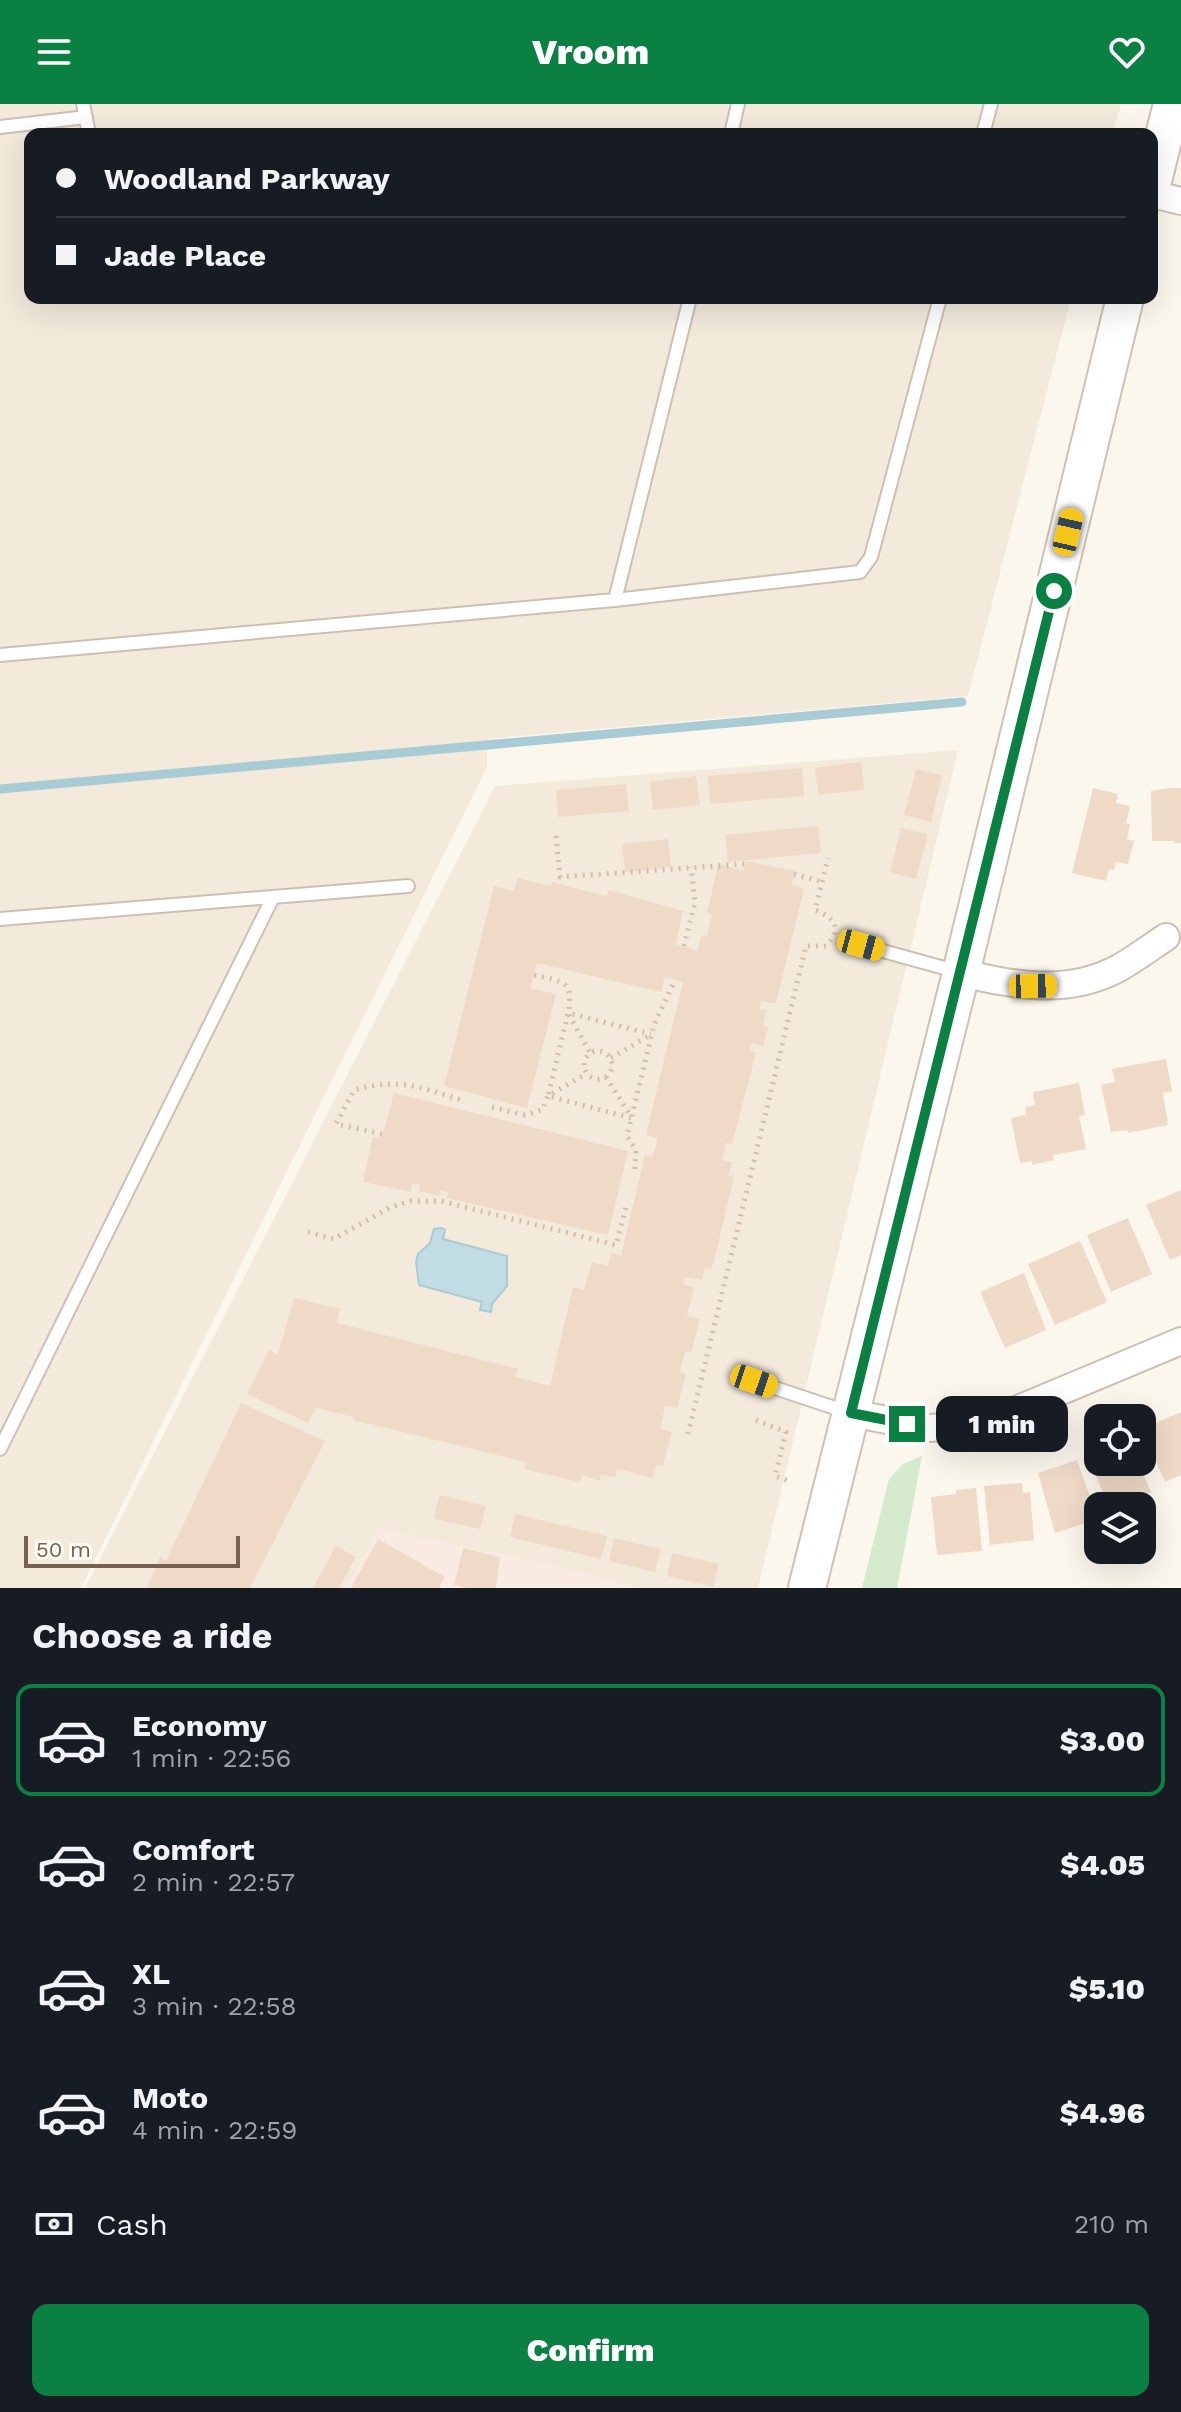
<!DOCTYPE html>
<html lang="en">
<head>
<meta charset="utf-8">
<style>
  body { margin:0; font-family:"Work Sans",sans-serif; background:#242831; color:#f1f3f6; height:100vh; display:flex; flex-direction:column; font-size:30px; white-space:nowrap }
  * { box-sizing:border-box; margin:0 }
  p { font-size:26px; color:#9ea1a6 }
  .icon { flex:none; width:44px; height:44px; fill:none; stroke:currentColor; stroke-width:2; stroke-linecap:round; stroke-linejoin:round }
  .map { position:relative; height:1484px; overflow:hidden }
  .side { display:flex; flex-direction:column; background:#171b24; flex:1 }
  .side>* { flex:none }
  .guide { position:absolute; left:24px; top:24px; width:1134px; height:176px; border-radius:16px; box-shadow:0 8px 32px #0002; display:grid; align-content:center; height:176px; padding:0 32px; background:#171b24 }
  .buttons { position:absolute; left:1084px; top:1300px; display:grid; gap:16px }
  .buttons a { display:grid; place-items:center; width:72px; height:72px; border-radius:16px; background:#171b24; box-shadow:0 8px 32px #0002; font-size:40px }
  .scale { position:absolute; left:24px; bottom:20px; width:216px; box-sizing:border-box; padding-left:8px; border:4px solid #766151; border-top:0; font-size:22px; line-height:28px; white-space:nowrap; color:#766151; -webkit-text-stroke:6px #fefbf3; paint-order:stroke }
  .end { position:absolute; width:36px; height:36px; margin:-18px; border:10px solid #0b8043; background:#fff; box-shadow:0 0 0 4px #fff }
  .from { border-radius:50% }
  .bubble { position:absolute; height:56px; border-radius:16px; background:#171b24; box-shadow:0 8px 32px #0002; font-size:26px; font-weight:800; line-height:56px; text-align:center }
  .car { position:absolute; width:24px; height:48px; margin:-24px -12px; border-radius:10px; box-shadow:0 0 6px 2px #0007; background:linear-gradient(#f5c518 24%,#345 0 40%,#f5c518 0 76%,#345 0 86%,#f5c518 0) }
  .guide b { display:flex; align-items:center; gap:28px; height:76px; font-size:30px }
  .guide b+b { border-top:2px solid #363941 }
  .guide i { width:20px; height:20px; background:#f1f3f6 }
  ul { padding:0; list-style:none }
  li { display:flex; align-items:center; gap:24px; height:112px; margin:0 16px 12px; padding:0 16px; border:4px solid transparent; border-radius:16px }
  li div { flex:1 }
  li b { display:block; font-size:30px }
  li em { font-style:normal; font-weight:800 }
  li.active { border-color:#0b8043 }
  li>.icon { width:72px; height:72px; stroke-width:1.5 }
  h2 { padding:0 32px; font-size:36px; line-height:96px }
  .pay { display:flex; align-items:center; gap:20px; height:88px; padding:0 32px; font-size:30px }
  .pay p { margin-inline-start:auto }
  .action { display:flex; gap:16px; margin-top:auto; padding:16px 32px }
  .action a { flex:1; height:92px; border-radius:16px; background:#0b8043; color:#fff; font-size:32px; font-weight:800; line-height:92px; text-align:center }
  header { display:flex; justify-content:space-between; align-items:center; height:104px; padding:0 32px; background:#0b8043; color:#fff; font-size:36px; font-weight:800 }
  .map>svg:first-child { display:block }
  .residential { fill:#f3eadc }
  .commercial { fill:#faebe2 }
  .green { fill:#d5e9cc }
  .water { fill:#c2dce4; stroke:#a9cbd5; stroke-width:2 }
  .lines { fill:none; stroke-linecap:round; stroke-linejoin:round }
  .stream { stroke:#a9cbd5; stroke-width:9 }
  .building { fill:#efdac7 }
  .lane-casing { stroke:#cdc0b3; stroke-width:16 }
  .street-casing { stroke:#cdc0b3; stroke-width:30 }
  .secondary-casing { stroke:#d0c1b1; stroke-width:40 }
  .path { stroke:#d4bda9; stroke-width:5; stroke-dasharray:2 6; stroke-linecap:butt }
  .lane { stroke:#fff; stroke-width:12 }
  .street { stroke:#fff; stroke-width:26 }
  .secondary { stroke:#fff; stroke-width:36 }
  .route { stroke:#0b8043; stroke-width:10 }
</style>
</head>
<body>
<header><svg class="icon" aria-label="menu" viewBox="0 0 24 24"><path d="M4 6h16M4 12h16M4 18h16"/></svg>Vroom<svg class="icon" aria-label="heart" viewBox="0 0 24 24"><path d="M12 20l-8-8c-3-5 5-10 8-4 3-6 11-1 8 4z"/></svg></header>
<div class="map">
<svg width="1181" height="1484" viewBox="0 0 1181 1484">
  <rect width="100%" height="100%" fill="#fbf7ed"/>
  <!-- residential -->
  <path class="residential" d="M0,0H1121L1113,30H30V194H1071L968,592L487,635V663L81,1484H0Z
    M958,646L758,1484H637L550,1461L380,1426L347,1484H85L495,682Z"/>
  <!-- commercial -->
  <path class="commercial" d="M379,1425L550,1461L637,1484H347Z"/>
  <!-- green -->
  <path class="green" d="M922,1352L897,1484H862L889,1375L903,1360Z"/>
  <!-- water -->
  <path class="water" d="M442,1124L445,1126L443,1135L507,1152V1182L492,1200L491,1208L480,1206L482,1198L419,1181L416,1158L418,1150L430,1139L434,1125Z"/>
  <g class="lines">
    <!-- stream -->
    <path class="stream" d="M0,685L962,598"/>
  </g>
  <!-- building -->
  <path class="building" d="M861,658L864,686L818,691L815,664Z
    M802,664L804,692L710,700L708,672Z
    M916,665L942,671L931,718L904,711Z
    M696,672L700,701L653,706L650,678Z
    M626,680L629,707L558,713L556,686Z
    M1093,684L1118,690L1116,699L1130,702L1126,719L1130,720L1127,735L1134,737L1128,760L1116,758L1114,766L1109,765L1106,777L1072,769Z
    M1170,684H1181V739H1174V737H1152L1151,687Z
    M818,722L821,749L728,758L725,731Z
    M901,724L928,730L916,775L890,768Z
    M668,735L671,763L625,768L622,740Z
    M746,757L795,767L792,781L804,785L776,899L761,897L760,905L766,907L763,922L768,923L763,942L751,939L750,948L756,949L732,1040L726,1039L722,1056L732,1058L728,1071L734,1073L712,1165L705,1164L702,1176L685,1173L683,1180L694,1183L687,1212L700,1215L691,1249L685,1247L680,1268L686,1270L677,1304L665,1302L660,1325L672,1328L663,1362L656,1361L653,1374L617,1365L615,1373L601,1371L600,1377L583,1371L580,1378L524,1365L527,1358L353,1316L354,1313L316,1304L308,1319L247,1290L269,1246L278,1251L294,1194L340,1205L337,1219L518,1265L515,1273L550,1282L573,1183L584,1186L592,1158L608,1162L611,1149L621,1152L645,1051L652,1053L658,1035L646,1031L683,878L665,873L661,888L537,859L530,884L556,890L527,1004L444,982L494,782L514,787L518,774L551,782L552,778L606,792L609,786L683,807L676,840L697,847L702,831L707,832L712,810L707,809L718,760L744,767Z
    M1166,955L1172,987L1163,989L1168,1021L1128,1029L1127,1026L1111,1028L1101,981L1115,978L1112,965Z
    M1079,979L1085,1011L1079,1012L1086,1045L1053,1051L1054,1056L1032,1061V1057L1020,1059L1011,1014L1026,1011L1025,1003L1035,1001L1033,988Z
    M394,989L628,1047L608,1131L447,1094L449,1089L441,1086L439,1092L419,1087L420,1081L412,1079L411,1088L363,1078L373,1033H382Z
    M1181,1086V1151L1170,1156L1146,1101Z
    M1128,1114L1152,1170L1111,1188L1087,1131Z
    M1080,1137L1107,1198L1055,1221L1028,1160Z
    M1024,1169L1046,1226L1005,1244L980,1188Z
    M241,1299L325,1337L250,1484H147L160,1453L166,1457Z
    M1181,1308V1371L1165,1378L1142,1325Z
    M1098,1344V1358H1138L1151,1388L1118,1402H1109L1086,1349Z
    M1077,1356L1098,1415L1055,1429L1038,1369Z
    M1022,1379L1023,1389L1030,1388L1034,1436L990,1441L984,1382Z
    M976,1384L982,1447L937,1451L931,1393L956,1390V1386Z
    M439,1391L486,1402L480,1425L434,1415Z
    M515,1410L607,1432L601,1455L510,1433Z
    M614,1434L661,1445L655,1468L609,1457Z
    M378,1435L445,1473L439,1484H351Z
    M336,1442L356,1453L339,1484H313Z
    M463,1444L500,1453L496,1484H467L454,1481Z
    M672,1449L719,1460L713,1483L667,1472Z"/>
  <g class="lines">
    <defs>
      <path id="lane" d="M83,0L89,30
        M0,23L86,13
        M731,30L738,0
        M983,30L991,0
        M615,496L690,194
        M0,551L615,496L860,468L871,453L940,194
        M0,815L408,782
        M861,841L959,868
        M754,1277L850,1309
        M0,1345L273,793"/>
      <path id="street" d="M1152,90L1181,97
        M961,869C1015,881 1067,892 1119,864C1135,855 1151,843 1166,833
        M851,1309L928,1324L980,1321L1181,1237"/>
      <path id="secondary" d="M1152,81L1172,0
        M807,1484L961,869L1125,194"/>
    </defs>
    <!-- lane casing -->
    <use href="#lane" class="lane-casing"/>
    <!-- street casing -->
    <use href="#street" class="street-casing"/>
    <!-- secondary casing -->
    <use href="#secondary" class="secondary-casing"/>
    <!-- path -->
    <path class="path" d="M556,732L560,773L745,760
      M794,770L822,778
      M684,842L695,798L691,763
      M534,871C563,878 574,876 568,909L590,949
      M584 961a14 14 0 1 1 28 0a14 14 0 1 1-28 0Z
      M611,954L650,931
      M606,973L631,1013
      M492,1003L525,1011L542,1006L548,992L586,970
      M631,1014L548,992L568,909L651,930
      M382,1030L336,1020L354,986C401,973 421,984 465,997
      M635,1065L636,1046L627,1032L654,921L675,876
      M308,1128L334,1135L391,1103L411,1097H441L616,1141L627,1099
      M756,1316L786,1328L775,1372L789,1377
      M688,1330L806,842H826C842,825 836,814 815,806L828,754"/>
    <!-- lane -->
    <use href="#lane" class="lane"/>
    <!-- street -->
    <use href="#street" class="street"/>
    <!-- secondary -->
    <use href="#secondary" class="secondary"/>
  </g>
  <g class="lines">
    <!-- route -->
    <path class="route" d="M907,1320L851,1309L1054,487"/>
  </g>
</svg>
<div class="buttons">
<a><svg class="icon" aria-label="locate" viewBox="0 0 24 24"><circle cx="12" cy="12" r="6"/><path d="M12 2v4M12 18v4M2 12h4M18 12h4"/></svg></a>
<a><svg class="icon" aria-label="layers" viewBox="0 0 24 24"><path d="M12 4l9 5-9 5-9-5zM3 14l9 5 9-5"/></svg></a>
</div>
<div class="scale">50 m</div>
<i class="end from" style="left:1054px;top:487px"></i>
<i class="end" style="left:907px;top:1320px"></i>
<div class="bubble" style="left:936px;top:1292px;width:132px">1 min</div>
<i class="car" style="left:1068px;top:428px;rotate:13deg"></i>
<i class="car" style="left:861px;top:841px;rotate:105deg"></i>
<i class="car" style="left:1033px;top:882px;rotate:89deg"></i>
<i class="car" style="left:754px;top:1277px;rotate:109deg"></i>
<div class="guide">
<b><i class="from"></i>Woodland Parkway</b>
<b><i></i>Jade Place</b>
</div>
</div>
<section class="side">
<h2>Choose a ride</h2>
<ul>
<li class="active"><svg class="icon" aria-label="car" viewBox="0 0 24 24"><path d="M5 17H2v-5l4-1 3-4h7l3 4 3 1v5h-3M9 17h6M6 11h13"/><circle cx="7" cy="17" r="2"/><circle cx="17" cy="17" r="2"/></svg><div><b>Economy</b><p>1 min · 22:56</p></div><em>$3.00</em></li>
<li><svg class="icon" aria-label="car" viewBox="0 0 24 24"><path d="M5 17H2v-5l4-1 3-4h7l3 4 3 1v5h-3M9 17h6M6 11h13"/><circle cx="7" cy="17" r="2"/><circle cx="17" cy="17" r="2"/></svg><div><b>Comfort</b><p>2 min · 22:57</p></div><em>$4.05</em></li>
<li><svg class="icon" aria-label="car" viewBox="0 0 24 24"><path d="M5 17H2v-5l4-1 3-4h7l3 4 3 1v5h-3M9 17h6M6 11h13"/><circle cx="7" cy="17" r="2"/><circle cx="17" cy="17" r="2"/></svg><div><b>XL</b><p>3 min · 22:58</p></div><em>$5.10</em></li>
<li><svg class="icon" aria-label="car" viewBox="0 0 24 24"><path d="M5 17H2v-5l4-1 3-4h7l3 4 3 1v5h-3M9 17h6M6 11h13"/><circle cx="7" cy="17" r="2"/><circle cx="17" cy="17" r="2"/></svg><div><b>Moto</b><p>4 min · 22:59</p></div><em>$4.96</em></li>
</ul>
<div class="pay"><svg class="icon" aria-label="cash" viewBox="0 0 24 24"><path d="M3 7h18v10H3z"/><circle cx="12" cy="12" r="2"/></svg>Cash<p>210 m</p></div>
<div class="action"><a>Confirm</a></div>
</section>
</body>
</html>
